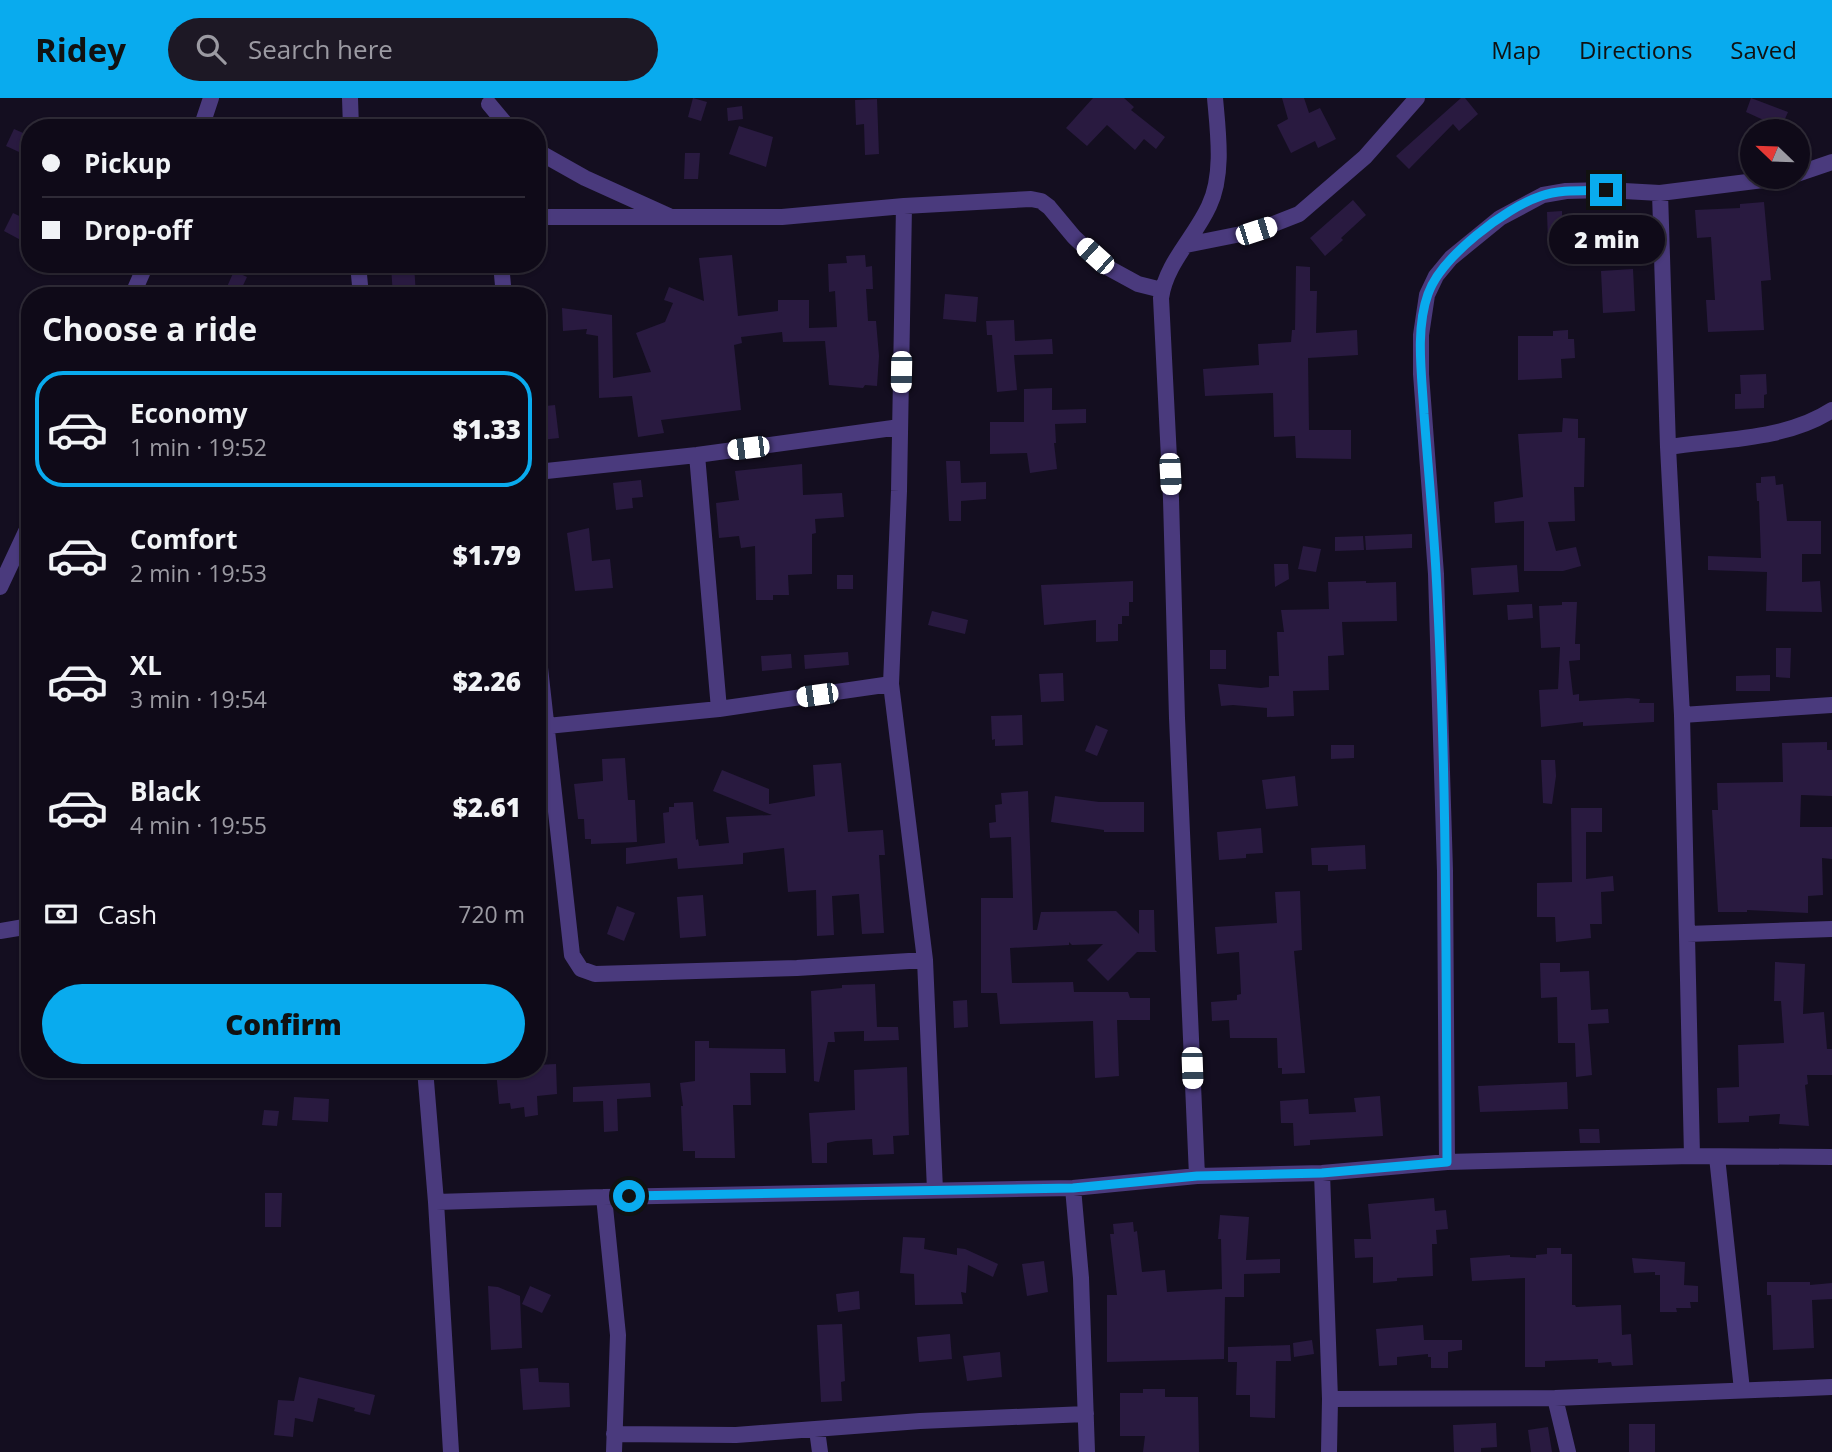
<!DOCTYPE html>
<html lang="en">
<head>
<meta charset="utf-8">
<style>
  body { margin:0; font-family:"Open Sans",sans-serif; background:#1d1825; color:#f1f3f6; height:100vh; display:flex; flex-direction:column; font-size:26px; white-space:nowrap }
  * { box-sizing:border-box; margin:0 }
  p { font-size:23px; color:#9b9aa2 }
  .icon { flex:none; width:38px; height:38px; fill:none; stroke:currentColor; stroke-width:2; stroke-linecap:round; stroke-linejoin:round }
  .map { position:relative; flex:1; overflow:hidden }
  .panel { position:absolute; left:21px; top:189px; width:525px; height:791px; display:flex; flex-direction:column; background:#0f0a18; border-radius:28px; box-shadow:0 2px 5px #0004,0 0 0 2px #2f2b37 }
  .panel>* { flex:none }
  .top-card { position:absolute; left:21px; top:21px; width:525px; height:154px; border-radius:28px; box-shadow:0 2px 5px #0004,0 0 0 2px #2f2b37; display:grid; align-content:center; height:154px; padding:0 21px; background:#0f0a18 }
  .needle { width:46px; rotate:293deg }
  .tools { position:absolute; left:1740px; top:21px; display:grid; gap:14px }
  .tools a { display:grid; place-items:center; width:70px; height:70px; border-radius:50%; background:#0f0a18; box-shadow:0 2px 5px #0004,0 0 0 2px #2f2b37; font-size:35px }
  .end { position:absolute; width:32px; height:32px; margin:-16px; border:9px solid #09abee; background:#111; box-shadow:0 0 0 4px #111 }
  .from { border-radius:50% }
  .bubble { position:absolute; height:49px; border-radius:24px; background:#0f0a18; box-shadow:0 2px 5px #0004,0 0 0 2px #2f2b37; font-size:23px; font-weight:800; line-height:49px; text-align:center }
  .car { position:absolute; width:21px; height:42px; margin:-21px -10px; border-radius:9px; box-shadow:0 0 5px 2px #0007; background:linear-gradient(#fff 24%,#345 0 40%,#fff 0 76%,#345 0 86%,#fff 0) }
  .top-card b { display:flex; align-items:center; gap:24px; height:66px; font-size:26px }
  .top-card b+b { border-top:2px solid #2f2b37 }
  .top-card i { width:18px; height:18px; background:#f1f3f6 }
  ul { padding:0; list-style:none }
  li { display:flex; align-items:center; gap:21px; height:116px; margin:0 14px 10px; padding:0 7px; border:4px solid transparent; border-radius:28px }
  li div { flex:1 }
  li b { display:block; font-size:26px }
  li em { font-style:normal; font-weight:800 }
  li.on { border-color:#09abee }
  li>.icon { width:63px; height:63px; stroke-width:1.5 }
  h2 { padding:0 21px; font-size:32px; line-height:84px }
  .pay { display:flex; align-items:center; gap:18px; height:77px; padding:0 21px; font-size:26px }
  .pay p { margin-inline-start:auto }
  .primary-button { display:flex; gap:14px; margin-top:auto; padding:14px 21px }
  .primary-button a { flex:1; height:80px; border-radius:42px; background:#09abee; color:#111; font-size:28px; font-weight:800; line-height:80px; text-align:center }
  header { display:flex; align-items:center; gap:42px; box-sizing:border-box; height:98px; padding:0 35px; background:#09abee; color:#111 }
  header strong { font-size:33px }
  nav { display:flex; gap:38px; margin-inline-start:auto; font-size:24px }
  .search { width:490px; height:63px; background:#1d1825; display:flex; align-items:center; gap:18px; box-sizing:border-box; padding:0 24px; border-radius:38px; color:#9b9aa2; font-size:26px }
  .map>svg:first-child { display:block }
  .building { fill:#291a40 }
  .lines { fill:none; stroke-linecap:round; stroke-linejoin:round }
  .street { stroke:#4a3a7d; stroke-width:16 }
  .route { stroke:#09abee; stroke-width:9 }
</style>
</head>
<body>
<header>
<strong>Ridey</strong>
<div class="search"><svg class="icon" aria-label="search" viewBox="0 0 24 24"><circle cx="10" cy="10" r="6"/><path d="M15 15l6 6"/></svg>Search here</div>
<nav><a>Map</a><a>Directions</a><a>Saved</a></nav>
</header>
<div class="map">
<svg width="1832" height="1354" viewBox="0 0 1832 1354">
  <rect width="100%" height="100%" fill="#140e20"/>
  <!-- building -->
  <path class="building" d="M693,0L707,4L701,23L688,19Z
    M1093,0H1124L1134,9L1131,12L1165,39L1156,51L1144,41L1135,52L1107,27L1087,48L1066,30Z
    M1282,0H1304L1309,15L1320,10L1336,41L1318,50L1315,43L1291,55L1277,27L1288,21Z
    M1461,0H1465L1478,16L1459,33L1453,26L1409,71L1396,58Z
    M1751,0L1788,14L1781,30L1746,14Z
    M877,1L879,56L865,57L864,26L856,27L855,2Z
    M742,8L743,21L728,23L727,10Z
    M739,28L773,39L766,69L729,56Z
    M14,31L30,38V59L6,48Z
    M685,55H700L698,81H684Z
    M1353,102L1366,117L1341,140L1343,142L1325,158L1310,140Z
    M1764,104L1771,182L1761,183L1764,232L1708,234L1706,202H1715L1711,139L1697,140L1695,112L1740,110V106Z
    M1562,113V143L1548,144L1547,114Z
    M13,115L30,123V147L4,133Z
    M732,157L738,218L778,213V202H809V230L837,229L835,193L829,194L828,166L847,165L846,158L865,157L866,169L872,168L873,191H866L868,223H876L879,258L877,288L865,287L863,290L829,287L825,243L783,244L782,234L741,239L742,245L734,247L741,312L661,322L664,335L638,339L632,298L599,300L598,238L586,236L587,231L563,233L562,210L612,217L613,280L651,274L636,235L665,224L673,205L664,202L669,189L704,203L699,160Z
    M395,166H414L416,198H393L391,168Z
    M1296,168L1310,169V193H1317L1316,235L1357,232L1358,257L1308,260L1309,332H1351V361L1296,360L1295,338L1274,339L1273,295L1205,298L1203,271L1259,267L1258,246L1291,244L1292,232H1295Z
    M1633,171L1635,213L1603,215L1601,173Z
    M234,173L247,179L238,198H223Z
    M945,196L978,199L976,224L943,221Z
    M1014,222L1015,243L1052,241L1053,256L1014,257L1017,292L997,294L992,237H987L986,223Z
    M1568,232V241H1574L1575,260L1561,261L1562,280L1518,282V238H1553V233Z
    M1766,276L1767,296L1764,297V310L1735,311V296H1741L1740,277Z
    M1052,290V312L1086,311V325L1055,326L1056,345H1054L1057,371L1030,375L1027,355L990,356V324H1024V291Z
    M555,307L559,340L541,342L537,309Z
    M1563,320L1578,321V340H1585L1584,389H1574L1575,423L1548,424L1556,453L1576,449L1581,468L1563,473H1524V423L1495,425L1494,404L1523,399L1518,336L1562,334Z
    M946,363H960L961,385L986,384V401L961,403V423H949Z
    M802,366L803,397L842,395L844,419L815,421L816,435L812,436V476L788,477L789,497H773V502H756L755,448L741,450L739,438L719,440L716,405L739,402L735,373Z
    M1775,378L1776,387L1783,386L1787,423H1821V456H1802V484L1820,483L1822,514L1766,513L1767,474L1708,472V458L1761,460L1759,403H1757L1756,385H1761V379Z
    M641,382L643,399L632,400L633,410L616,412L613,385Z
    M589,430L592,463L610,461L613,490L575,493L567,435Z
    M1412,436V450L1366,452L1365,438Z
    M1363,438L1364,452L1335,453V439Z
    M1303,448L1321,451L1316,474L1298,471Z
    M1274,466H1288L1289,481L1275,489Z
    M1517,467L1519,494L1473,497L1471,470Z
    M837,477H853V491H837Z
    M1133,483V504H1129V518H1122V526H1118V543L1096,544V522L1044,527L1041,487Z
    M1366,483V485L1396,484L1397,523L1342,524L1344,557L1328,558L1329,592L1293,593L1294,618L1267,619V610L1233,607L1221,608L1218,586L1261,590L1269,589V578H1279L1277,534H1284L1281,512L1329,511L1328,484Z
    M1562,504H1577L1575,546H1580V562L1569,563L1573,597L1579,596V603L1628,600L1640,601L1639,605H1654V624L1583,628V624L1541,629L1539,592L1558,591L1560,549L1541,550L1539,508L1562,507Z
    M1532,506L1533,520L1508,522L1507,507Z
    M932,513L968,522L965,536L928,527Z
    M1776,550H1791L1790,580L1776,579Z
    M1210,552H1226V571H1210Z
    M848,554L849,567L805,571L804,557Z
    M791,556L792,570L762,573L761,558Z
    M1063,575L1064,603L1041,604L1039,576Z
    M1770,577V593H1736V578Z
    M1022,617L1023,647L995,648V641L992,642L991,618Z
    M1096,627L1108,632L1097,658L1085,653Z
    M1827,644V652H1832V698L1801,697L1800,729H1832V761L1822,760L1823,797L1808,798V815L1747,812V814H1718L1712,712H1718L1717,685L1783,684L1782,645Z
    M1331,647H1354V660L1331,661Z
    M625,660L628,702H635L637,744L591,746V741H585L584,721H578L574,686L603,683L602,661Z
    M1541,662H1555L1556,678L1552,706L1543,705Z
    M841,665L848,734L883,732L885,757H879L884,835L862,836L859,796L832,798L834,837L817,838L816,792L788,794L784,750L743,755V766L678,771L677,760L626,766V750L665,745L663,715L669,714V709H674V705L693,704L696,742L698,741L699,748L729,745L726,719L772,717L713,693L722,672L769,691V706L815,698L813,667Z
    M1295,678L1298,708L1266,711L1262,682Z
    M1028,693L1033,832H1037L1041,814L1116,813L1139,836V812H1154L1155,852L1157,854H1137L1108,883L1087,862L1103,846L1072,847L1069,844V847L1010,850L1012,885L1073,884L1074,894H1128L1130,900H1150V922H1117L1119,978L1095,980L1093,923L1000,926L997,895H981V800H1013L1011,739L990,740L989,725L996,724L995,707L1002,706L1001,695Z
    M1055,698L1099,704H1144V734H1104V732L1051,724Z
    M1571,710H1602V734H1586V781L1613,778L1614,793L1601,794L1602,826H1590L1591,840L1556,844L1555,819H1537V785L1572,784Z
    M1261,730L1263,755L1246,756V760L1219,762L1217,734Z
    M1365,747L1366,771L1328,773V767H1312L1311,750Z
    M1300,793L1302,852L1294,853L1305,975L1282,976V970H1278L1277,940H1230L1229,922L1212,923L1211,904L1237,902V897L1241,896L1239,854L1217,856L1215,829L1277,825L1275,794Z
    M703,797L706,838L680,840L677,799Z
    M617,808L635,815L624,843L607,836Z
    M1775,864L1805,866L1803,916L1824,914L1827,951H1832V977H1807L1808,986L1805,987L1809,1028L1779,1026L1780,1016L1749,1018V1024L1718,1025L1717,990L1739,989L1738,947L1784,945L1781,903H1774Z
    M1540,865H1560V874L1589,873L1591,912L1608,911L1609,925L1588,926L1592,977L1576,979L1575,945H1558L1557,899L1541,900Z
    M875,886L877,929H898L899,942L864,943V933L834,934L835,944H828L819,984L814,983L811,893L842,890V887Z
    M967,902L968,929L954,930L953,903Z
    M695,943H709V950L785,951L786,975H750L751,1007H733L735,1060H695V1053H683L681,1008H683L680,985L695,983Z
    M556,966L557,996L537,998L538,1017L525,1019L524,1009L511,1011L510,1005L499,1006L496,972L537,971V967Z
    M907,969L909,1037L893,1038L894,1056L873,1057L872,1041L836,1043L827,1045V1065H812L809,1015L855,1012L854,972Z
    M1567,984L1568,1011L1480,1014L1478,988Z
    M650,985L651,999L617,1001L618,1033L604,1034L603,1003L573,1004V989Z
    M1380,998L1383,1038L1310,1042V1047L1294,1048L1293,1025H1281L1280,1003L1308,1001L1309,1016L1356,1014L1354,1000Z
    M294,999L329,1001L328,1024L292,1022Z
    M264,1012L279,1013L277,1028L262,1027Z
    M1579,1031H1599L1600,1045H1580Z
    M265,1095H282L281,1129H265Z
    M1434,1100L1435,1113L1446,1112L1448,1131L1436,1132L1437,1146H1432L1433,1178L1397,1180V1183L1373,1185V1159L1355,1160L1354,1141H1371L1368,1106Z
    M1220,1117L1249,1119L1246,1162L1280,1161V1175L1244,1176V1199H1225L1224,1261L1107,1264V1197H1117L1110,1136H1114L1113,1126L1133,1124L1134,1134L1137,1133L1142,1174L1165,1172L1167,1194L1222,1191L1221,1141H1218Z
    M903,1139L925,1140L924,1151L957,1157V1150L965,1151L998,1166L993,1179L968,1167L966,1195L961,1194L963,1206L915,1207L914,1176L900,1175Z
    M1547,1150H1561V1156H1572V1207H1575L1576,1209L1621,1207L1622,1237L1631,1236L1633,1267L1612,1268L1611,1264L1598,1265V1261L1545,1263V1269H1525V1180L1472,1183L1470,1160L1510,1157V1159L1536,1160V1157L1547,1156Z
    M1632,1160L1685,1164L1684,1187L1698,1188V1204H1690L1691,1210H1676L1677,1214H1660V1177H1655V1174L1634,1175Z
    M1044,1163L1048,1194L1027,1198L1022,1166Z
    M1767,1184H1810V1187L1832,1185V1201L1812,1202L1814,1250L1773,1252L1771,1197H1767Z
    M488,1188L498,1189L520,1198L522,1250L491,1252Z
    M530,1188L551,1197L542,1215L522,1206Z
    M859,1193L860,1211L838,1214L836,1196Z
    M842,1226L845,1283L841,1284L842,1303L821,1304L817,1227Z
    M1423,1227L1424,1242H1462V1252L1448,1254V1270H1431V1259H1428V1256L1397,1259V1267L1379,1268L1376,1231Z
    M950,1236L952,1261L919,1264L917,1239Z
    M1312,1242L1314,1256L1294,1259L1293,1245Z
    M1290,1247L1291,1263H1276L1275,1320L1250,1319V1297H1236L1237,1264H1228V1249Z
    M1000,1254L1002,1279L967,1283L963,1258Z
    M538,1270L539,1284L569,1285L570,1309L523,1312L520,1271Z
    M299,1279L375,1297L370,1317L354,1313L355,1310L318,1300L313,1324L295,1320L293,1339L274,1337L278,1302L294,1303Z
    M1143,1291H1165V1299H1198L1199,1354H1143L1145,1338H1120V1295H1143Z
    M1496,1325L1497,1349L1481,1350V1354H1454L1453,1327Z
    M1629,1326H1655V1354H1629Z
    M1548,1329L1552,1354H1531L1528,1332Z"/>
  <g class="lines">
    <!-- street -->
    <path class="street" d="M350,0L351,30
      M489,6L509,30
      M201,30L211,0
      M537,53L585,80L669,118
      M1797,76L1832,64
      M1660,95L1668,349L1682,617L1692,1058
      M904,108L899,393L891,586L925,862L935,1092
      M537,119H782L904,108L1031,101L1041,103L1049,109L1074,139L1105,168L1138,186L1162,192
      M1186,147L1256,133L1299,116L1365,59L1417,0
      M358,166L361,198
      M501,166L504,198
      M132,198L146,166
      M1668,349C1722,341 1786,342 1832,312
      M697,357L719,611
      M537,374L697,357L900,329
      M0,489L30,425
      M537,543L572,857L581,871L595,876L797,870L925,862
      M1682,617L1832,607
      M547,628L719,611L891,586
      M0,833L30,828
      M1687,836L1832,831
      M425,971L436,1104L451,1354
      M1717,1059L1742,1292
      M1447,1064L1445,773L1436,476L1421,276V237L1427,197L1436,178L1451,160L1500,120L1543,97L1566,93L1606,92L1660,95L1787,79
      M1322,1075L1330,1301L1329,1354
      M1197,1078L1177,620L1171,401L1161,200C1166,165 1195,139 1209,108C1224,77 1218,34 1215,0
      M1073,1090L1081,1180L1087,1354
      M604,1099L618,1237L614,1354
      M436,1104L604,1099L1073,1090L1197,1078L1322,1075L1447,1064L1692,1058L1832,1059
      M1555,1300L1568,1354
      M1330,1301L1555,1300L1832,1289
      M817,1332L820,1354
      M614,1336L736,1337L920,1323L1086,1316"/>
  </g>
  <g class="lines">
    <!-- route -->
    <path class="route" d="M629,1098L1073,1090L1197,1078L1322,1075L1447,1064C1446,868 1447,670 1436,474C1433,421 1428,368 1424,316C1422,278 1415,232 1428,196C1441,159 1505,110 1541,98C1561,91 1585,93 1606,92"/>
  </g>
</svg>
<div class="tools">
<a><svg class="needle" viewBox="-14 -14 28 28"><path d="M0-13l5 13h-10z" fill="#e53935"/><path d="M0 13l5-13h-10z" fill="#9b9aa2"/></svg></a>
</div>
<i class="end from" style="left:629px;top:1098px"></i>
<i class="end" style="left:1606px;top:92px"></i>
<div class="bubble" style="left:1549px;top:117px;width:116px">2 min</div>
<i class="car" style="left:1256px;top:133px;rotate:72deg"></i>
<i class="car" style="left:1095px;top:158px;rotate:312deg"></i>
<i class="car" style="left:901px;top:274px;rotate:181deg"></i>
<i class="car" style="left:748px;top:350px;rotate:263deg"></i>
<i class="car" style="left:1170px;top:376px;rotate:177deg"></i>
<i class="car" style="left:817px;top:597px;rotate:262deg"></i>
<i class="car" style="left:1192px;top:970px;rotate:178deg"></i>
<div class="top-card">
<b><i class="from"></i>Pickup</b>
<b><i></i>Drop-off</b>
</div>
<section class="panel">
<h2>Choose a ride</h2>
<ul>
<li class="on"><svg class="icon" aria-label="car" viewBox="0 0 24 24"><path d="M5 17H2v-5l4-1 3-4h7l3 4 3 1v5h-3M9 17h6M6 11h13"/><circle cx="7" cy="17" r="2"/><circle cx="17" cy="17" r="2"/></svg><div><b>Economy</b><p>1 min · 19:52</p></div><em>$1.33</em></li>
<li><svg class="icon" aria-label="car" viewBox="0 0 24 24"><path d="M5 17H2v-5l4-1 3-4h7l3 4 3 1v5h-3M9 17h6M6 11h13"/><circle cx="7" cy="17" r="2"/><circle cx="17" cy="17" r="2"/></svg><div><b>Comfort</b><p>2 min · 19:53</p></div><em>$1.79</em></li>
<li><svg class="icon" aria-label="car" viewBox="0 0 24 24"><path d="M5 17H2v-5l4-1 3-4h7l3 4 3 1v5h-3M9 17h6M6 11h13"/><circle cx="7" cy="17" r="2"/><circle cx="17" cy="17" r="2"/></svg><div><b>XL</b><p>3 min · 19:54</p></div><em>$2.26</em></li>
<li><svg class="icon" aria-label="car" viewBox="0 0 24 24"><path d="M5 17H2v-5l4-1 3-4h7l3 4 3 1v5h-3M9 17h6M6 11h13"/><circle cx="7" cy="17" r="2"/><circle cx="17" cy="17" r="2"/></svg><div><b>Black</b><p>4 min · 19:55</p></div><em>$2.61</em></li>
</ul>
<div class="pay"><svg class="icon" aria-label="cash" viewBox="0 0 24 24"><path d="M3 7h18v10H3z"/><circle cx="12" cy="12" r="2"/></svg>Cash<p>720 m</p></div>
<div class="primary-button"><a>Confirm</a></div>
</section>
</div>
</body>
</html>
